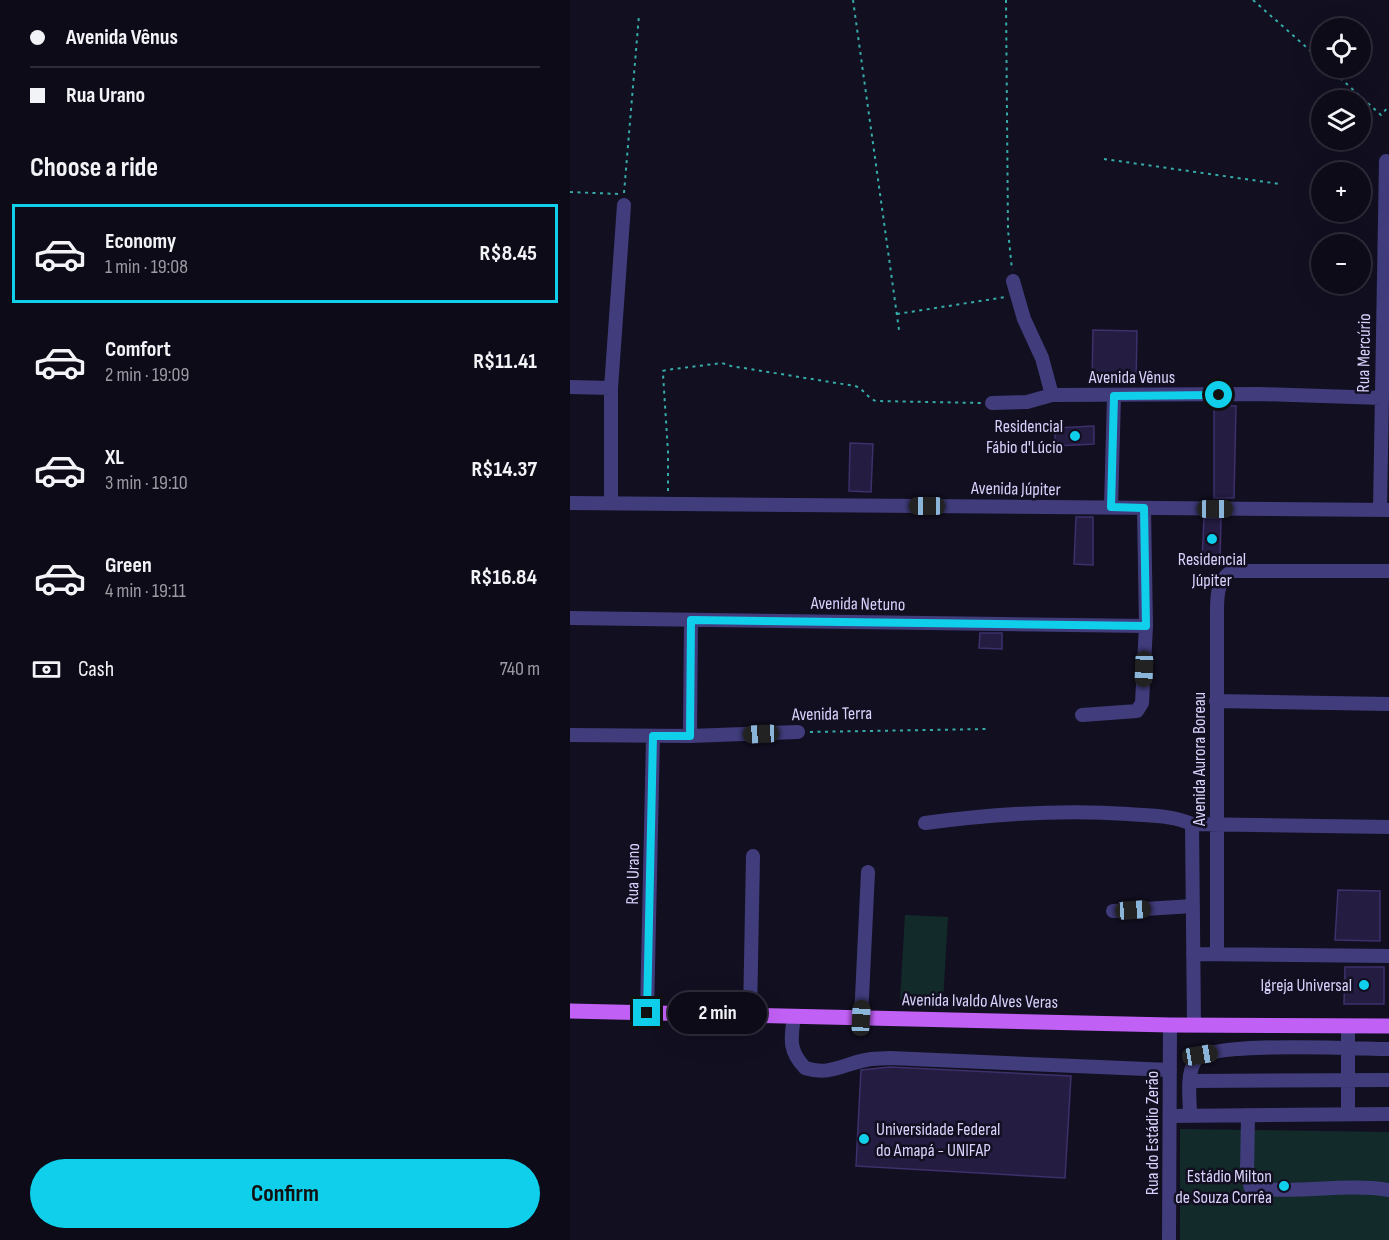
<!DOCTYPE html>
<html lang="en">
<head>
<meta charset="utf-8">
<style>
  body { margin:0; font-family:"Sofia Sans Condensed",sans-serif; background:#1c1926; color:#f1f3f6; height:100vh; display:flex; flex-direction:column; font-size:22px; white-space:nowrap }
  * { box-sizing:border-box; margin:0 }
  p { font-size:20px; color:#9b9ba2 }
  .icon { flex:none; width:33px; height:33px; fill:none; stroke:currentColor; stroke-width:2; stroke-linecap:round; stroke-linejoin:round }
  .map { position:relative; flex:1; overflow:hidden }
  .details { display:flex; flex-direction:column; background:#0e0b19; width:570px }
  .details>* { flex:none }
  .hud { display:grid; align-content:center; height:132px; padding:0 30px; background:#0e0b19 }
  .fabs { position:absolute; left:741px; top:18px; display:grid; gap:12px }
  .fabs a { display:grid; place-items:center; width:60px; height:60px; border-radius:50%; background:#0e0b19; box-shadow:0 6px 24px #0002,0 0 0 2px #2e2b38; font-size:30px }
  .end { position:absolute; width:27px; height:27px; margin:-14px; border:8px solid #0fcfeb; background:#111; box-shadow:0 0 0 3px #111 }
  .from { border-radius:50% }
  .bubble { position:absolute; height:42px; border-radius:21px; background:#0e0b19; box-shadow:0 6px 24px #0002,0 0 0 2px #2e2b38; font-size:20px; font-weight:700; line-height:42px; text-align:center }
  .car { position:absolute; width:18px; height:36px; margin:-18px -9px; border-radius:8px; box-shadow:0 0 4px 2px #0007; background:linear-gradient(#222 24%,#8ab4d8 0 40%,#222 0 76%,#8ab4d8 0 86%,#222 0) }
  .hud b { display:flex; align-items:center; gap:21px; height:57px; font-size:22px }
  .hud b+b { border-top:2px solid #2e2b38 }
  .hud i { width:15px; height:15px; background:#f1f3f6 }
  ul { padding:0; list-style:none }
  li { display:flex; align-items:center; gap:18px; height:99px; margin:0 12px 9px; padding:0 18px; border:3px solid transparent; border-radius:0px }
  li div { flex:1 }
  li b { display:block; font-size:22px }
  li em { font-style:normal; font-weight:700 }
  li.current { border-color:#0fcfeb }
  li>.icon { width:54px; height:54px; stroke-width:1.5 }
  h2 { padding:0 30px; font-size:27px; line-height:72px }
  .pay { display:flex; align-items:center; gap:15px; height:66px; padding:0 30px; font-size:22px }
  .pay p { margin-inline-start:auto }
  .primary-button { display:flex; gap:12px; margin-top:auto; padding:12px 30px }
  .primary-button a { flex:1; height:69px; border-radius:36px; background:#0fcfeb; color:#111; font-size:24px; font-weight:700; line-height:69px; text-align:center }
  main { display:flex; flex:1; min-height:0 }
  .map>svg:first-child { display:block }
  .green { fill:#122b2a }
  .building { fill:#241c41; stroke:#3d306b; stroke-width:1.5 }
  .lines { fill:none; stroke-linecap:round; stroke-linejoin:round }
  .path { stroke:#36aca8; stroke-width:2; stroke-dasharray:3 4.5; stroke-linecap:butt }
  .minor { stroke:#413d7d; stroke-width:14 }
  .major { stroke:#c160f5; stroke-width:15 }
  .route { stroke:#0fcfeb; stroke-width:8 }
  .poi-dot { fill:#0fcfeb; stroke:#120f21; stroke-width:2 }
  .labels { text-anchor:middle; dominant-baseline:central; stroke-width:5; stroke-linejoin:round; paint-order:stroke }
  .street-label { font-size:18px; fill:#d8d2fc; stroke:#120f21 }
  .poi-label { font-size:18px; fill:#d8d2fc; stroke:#120f21; text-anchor:end }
</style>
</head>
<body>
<main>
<section class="details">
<div class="hud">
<b><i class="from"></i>Avenida Vênus</b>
<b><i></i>Rua Urano</b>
</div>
<h2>Choose a ride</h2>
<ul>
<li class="current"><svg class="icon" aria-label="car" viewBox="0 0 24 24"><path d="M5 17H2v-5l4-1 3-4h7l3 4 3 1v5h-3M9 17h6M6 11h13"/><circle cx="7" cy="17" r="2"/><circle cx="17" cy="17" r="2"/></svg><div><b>Economy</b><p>1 min · 19:08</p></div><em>R$8.45</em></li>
<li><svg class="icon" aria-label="car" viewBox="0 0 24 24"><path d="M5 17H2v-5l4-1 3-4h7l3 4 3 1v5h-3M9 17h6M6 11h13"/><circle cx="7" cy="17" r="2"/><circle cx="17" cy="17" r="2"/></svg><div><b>Comfort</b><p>2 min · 19:09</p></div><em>R$11.41</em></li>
<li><svg class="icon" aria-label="car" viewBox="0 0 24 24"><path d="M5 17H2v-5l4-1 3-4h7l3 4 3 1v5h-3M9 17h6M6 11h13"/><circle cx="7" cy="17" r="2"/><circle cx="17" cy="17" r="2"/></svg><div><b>XL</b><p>3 min · 19:10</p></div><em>R$14.37</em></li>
<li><svg class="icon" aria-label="car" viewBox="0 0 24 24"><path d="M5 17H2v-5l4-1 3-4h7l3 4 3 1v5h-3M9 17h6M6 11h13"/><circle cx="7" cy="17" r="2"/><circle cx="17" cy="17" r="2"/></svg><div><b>Green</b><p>4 min · 19:11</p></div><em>R$16.84</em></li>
</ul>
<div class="pay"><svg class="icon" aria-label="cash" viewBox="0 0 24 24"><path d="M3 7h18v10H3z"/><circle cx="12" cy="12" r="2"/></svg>Cash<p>740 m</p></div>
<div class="primary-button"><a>Confirm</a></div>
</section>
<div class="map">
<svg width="819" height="1240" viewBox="0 0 819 1240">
  <rect width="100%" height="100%" fill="#120f21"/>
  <!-- green -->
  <path class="green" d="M335,915L378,917L373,1002L330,1000Z
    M610,1129L819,1132V1240H610Z"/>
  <!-- building -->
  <path class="building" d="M523,330L567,331L566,382H522Z
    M644,405L666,406L664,498H644Z
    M524,426V444L485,446V428Z
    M280,443L303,444L301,492L279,491Z
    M506,517H523V565L504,564Z
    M634,518H651L650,560H632Z
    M410,633H432V649L409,648Z
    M768,890L810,891V941L765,940Z
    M775,967H814V1004H774Z
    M320,1067L501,1076L495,1178L286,1166L291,1070Z"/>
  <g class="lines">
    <!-- path -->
    <path class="path" d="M283,0L329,330
      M436,0L438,230L442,270
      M683,0L752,61
      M759,68L811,115L819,106
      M534,159L710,184
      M0,192L48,194
      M54,193L69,15
      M327,314L436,297
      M98,491V452L93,374V371L96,370L152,363L161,366L285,386C294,389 297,398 306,401L412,403
      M240,732L416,729"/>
    <!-- minor -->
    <path class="minor" d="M443,281L454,319L472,358L482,395
      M0,387L41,388
      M422,403L457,402L482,395L690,394L812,398
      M0,503L819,510
      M41,503V388L54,205
      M541,507L544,396
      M810,510L816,161
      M0,618L576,626
      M646,701L819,704
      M512,715L567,711L572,703L576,626L574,509
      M0,735L120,736L228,732
      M120,736L121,620
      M355,823C423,814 490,809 558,814C580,816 602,815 622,824L819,827
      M622,824L624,1025
      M543,911L623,906
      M623,954L819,956
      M647,954V612C647,596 647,580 662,571H819
      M77,1013L83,737
      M180,1015L183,856
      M224,1016C221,1039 218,1050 235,1068C260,1076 273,1064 296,1060C303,1058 312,1059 320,1058L600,1070
      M291,1018L298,872
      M620,1081L819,1080
      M778,1114V1026
      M620,1115C620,1100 616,1075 625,1061C638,1040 789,1049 819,1049
      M678,1115L677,1174L681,1188C727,1194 773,1183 819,1190
      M600,1116L819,1114
      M599,1240L600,1025"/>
    <!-- major -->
    <path class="major" d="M0,1011L600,1025L819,1026"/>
  </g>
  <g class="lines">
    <!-- route -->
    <path class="route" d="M77,1013L83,736H120L121,620L576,626L574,508L541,507L544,396L649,395"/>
  </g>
  <!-- markers -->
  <g class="poi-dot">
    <circle cx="505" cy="436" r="6"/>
    <circle cx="642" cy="539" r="6"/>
    <circle cx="794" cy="985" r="6"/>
    <circle cx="294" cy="1139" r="6"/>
    <circle cx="714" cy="1186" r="6"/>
  </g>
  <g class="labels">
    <!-- street labels -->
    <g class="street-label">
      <text transform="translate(794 353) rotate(-89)">Rua Mercúrio</text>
      <text x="562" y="377">Avenida Vênus</text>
      <text transform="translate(446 489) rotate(1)">Avenida Júpiter</text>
      <text transform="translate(288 604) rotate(1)">Avenida Netuno</text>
      <text transform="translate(262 714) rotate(-1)">Avenida Terra</text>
      <text transform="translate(629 759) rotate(-90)">Avenida Aurora Boreau</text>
      <text transform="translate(63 874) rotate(-89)">Rua Urano</text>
      <text transform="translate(410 1001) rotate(1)">Avenida Ivaldo Alves Veras</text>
      <text transform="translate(582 1133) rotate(-90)">Rua do Estádio Zerão</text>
    </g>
    <!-- poi labels -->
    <g class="poi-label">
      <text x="493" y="426">Residencial<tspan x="493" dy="21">Fábio d'Lúcio</tspan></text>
      <text x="642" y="559" text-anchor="middle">Residencial<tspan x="642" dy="21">Júpiter</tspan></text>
      <text x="782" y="985">Igreja Universal</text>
      <text x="306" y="1129" text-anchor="start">Universidade Federal<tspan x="306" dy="21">do Amapá - UNIFAP</tspan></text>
      <text x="702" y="1176">Estádio Milton<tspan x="702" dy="21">de Souza Corrêa</tspan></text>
    </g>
  </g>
</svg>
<div class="fabs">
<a><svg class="icon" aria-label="locate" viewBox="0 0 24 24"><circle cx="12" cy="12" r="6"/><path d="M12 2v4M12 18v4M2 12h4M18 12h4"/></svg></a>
<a><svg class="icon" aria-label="layers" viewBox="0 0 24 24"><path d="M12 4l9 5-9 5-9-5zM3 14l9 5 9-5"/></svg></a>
<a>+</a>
<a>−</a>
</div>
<i class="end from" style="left:649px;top:395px"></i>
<i class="end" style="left:77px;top:1013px"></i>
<div class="bubble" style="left:98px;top:992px;width:99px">2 min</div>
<i class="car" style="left:357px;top:506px;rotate:270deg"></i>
<i class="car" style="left:645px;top:509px;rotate:90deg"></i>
<i class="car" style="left:574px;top:669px;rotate:182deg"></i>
<i class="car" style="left:191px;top:734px;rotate:267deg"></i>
<i class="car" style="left:563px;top:910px;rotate:86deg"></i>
<i class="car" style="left:291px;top:1018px;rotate:3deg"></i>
<i class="car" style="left:630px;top:1055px;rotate:81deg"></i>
</div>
</main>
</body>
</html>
